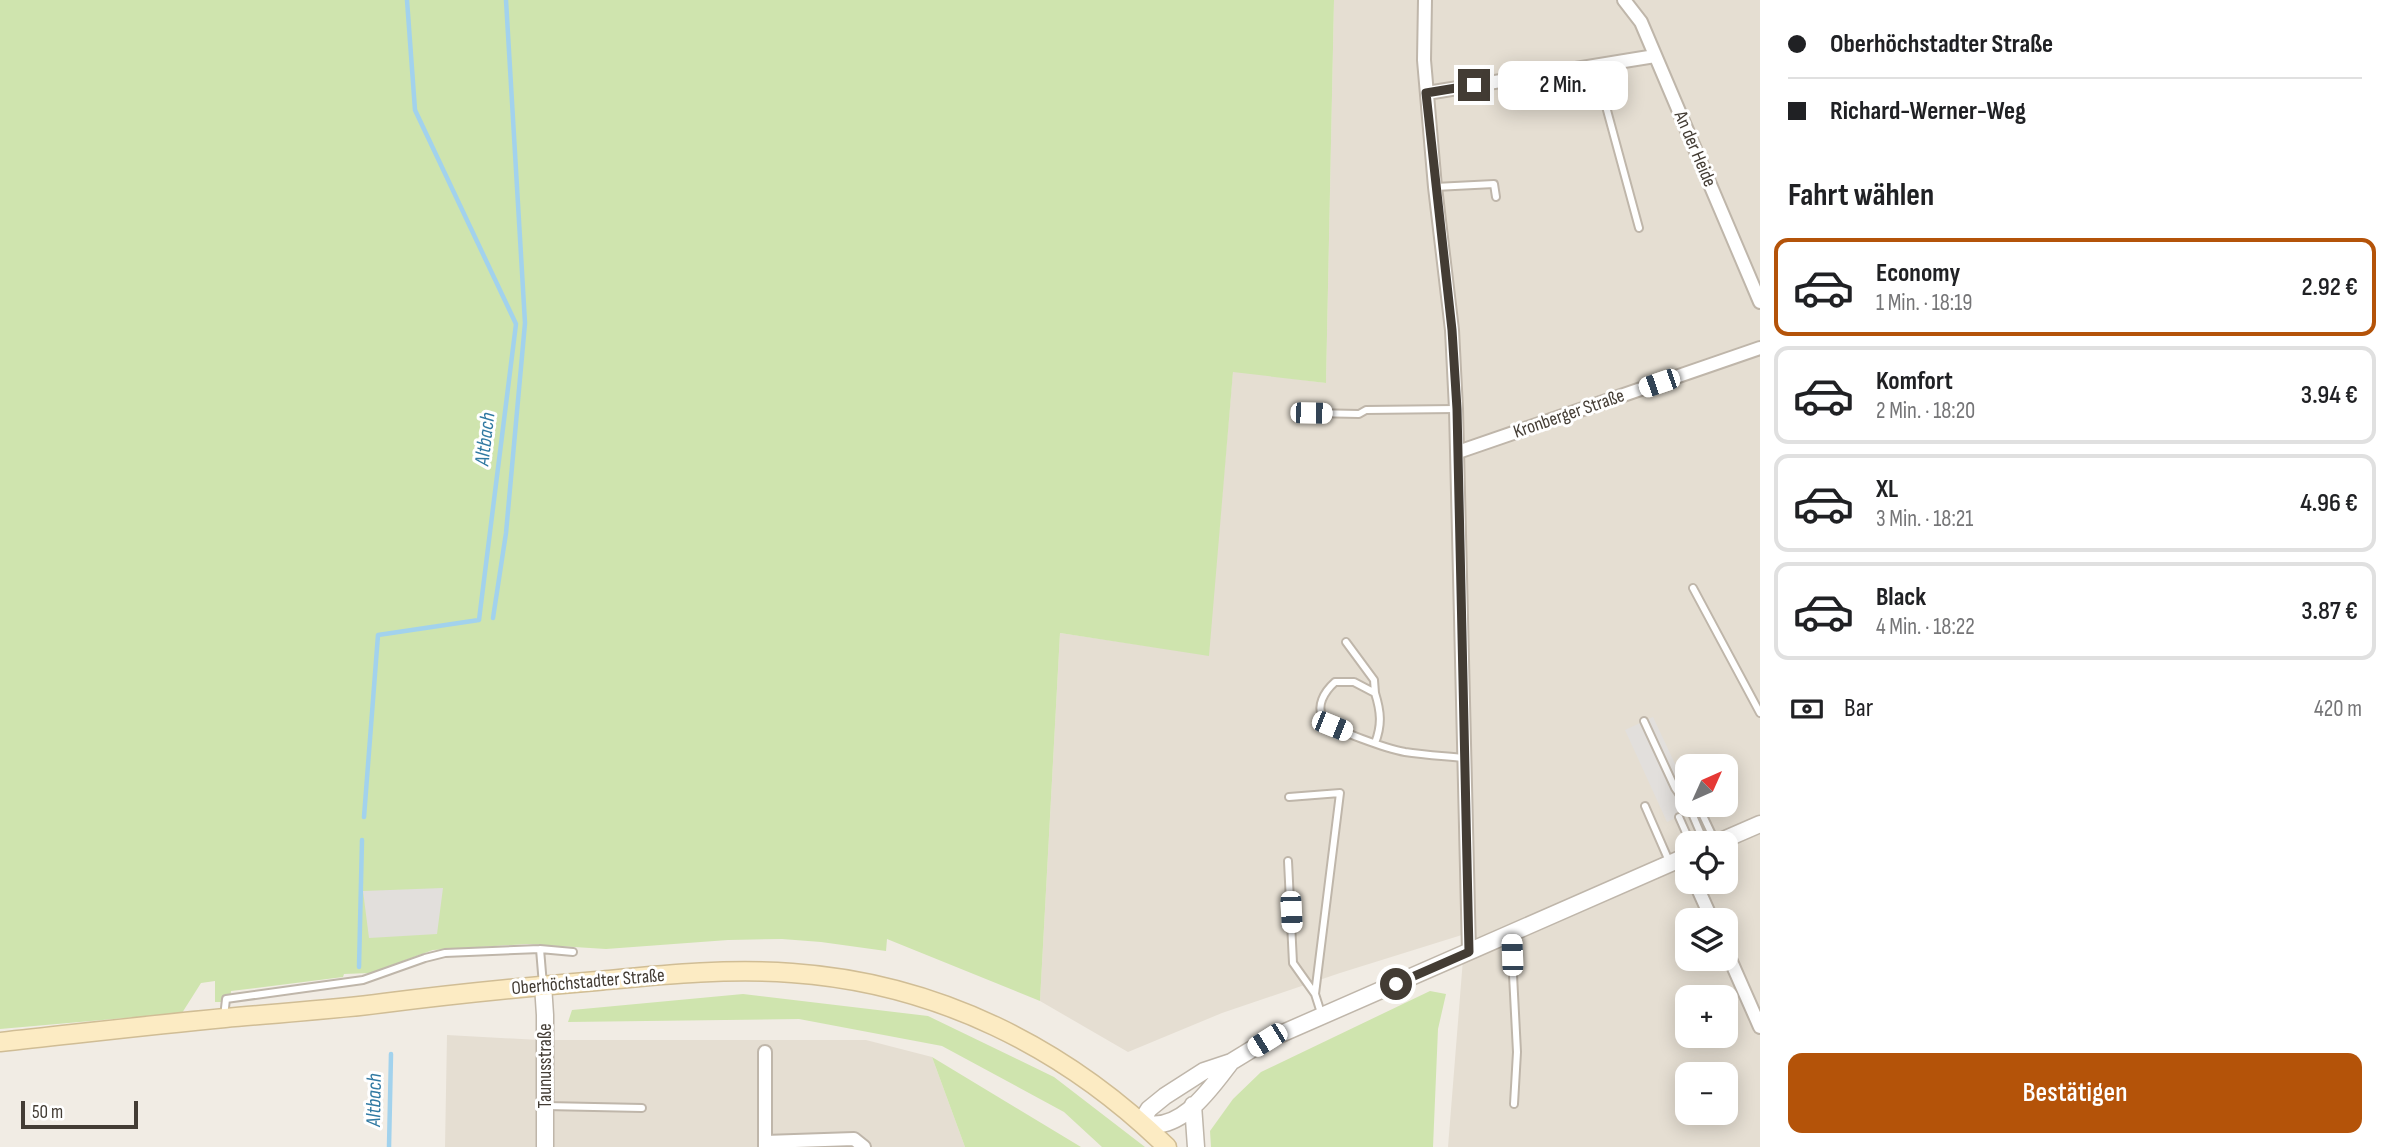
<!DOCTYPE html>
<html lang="de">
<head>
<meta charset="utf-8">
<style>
  body { margin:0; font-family:"Sofia Sans Condensed",sans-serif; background:#f2f2f2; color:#202124; height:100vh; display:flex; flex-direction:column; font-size:26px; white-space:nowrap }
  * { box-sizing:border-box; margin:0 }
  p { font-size:23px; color:#757577 }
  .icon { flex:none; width:38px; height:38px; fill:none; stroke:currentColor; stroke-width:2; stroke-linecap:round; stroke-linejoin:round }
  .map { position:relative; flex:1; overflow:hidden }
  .sheet { display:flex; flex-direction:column; background:#fff; width:630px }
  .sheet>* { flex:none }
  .top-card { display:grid; align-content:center; height:154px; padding:0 28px; background:#fff }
  .needle { width:46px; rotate:45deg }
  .buttons { position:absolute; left:1675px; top:754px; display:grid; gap:14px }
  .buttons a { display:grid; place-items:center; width:63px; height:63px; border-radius:14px; background:#fff; box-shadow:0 4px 18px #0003; font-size:35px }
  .scale { position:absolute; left:21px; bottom:18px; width:117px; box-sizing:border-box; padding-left:7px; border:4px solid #433c34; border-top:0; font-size:19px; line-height:24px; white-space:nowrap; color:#433c34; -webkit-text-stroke:5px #fff; paint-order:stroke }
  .end { position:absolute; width:32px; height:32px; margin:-16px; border:9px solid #433c34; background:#fff; box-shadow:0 0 0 4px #fff }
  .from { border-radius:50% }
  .bubble { position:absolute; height:49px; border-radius:14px; background:#fff; box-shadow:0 4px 18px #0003; font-size:23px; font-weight:600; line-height:49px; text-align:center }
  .car { position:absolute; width:21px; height:42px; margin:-21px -10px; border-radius:9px; box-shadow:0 0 5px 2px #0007; background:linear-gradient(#fff 24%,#345 0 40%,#fff 0 76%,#345 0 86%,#fff 0) }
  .top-card b { display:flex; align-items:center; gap:24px; height:66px; font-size:26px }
  .top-card b+b { border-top:2px solid #e0e0e0 }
  .top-card i { width:18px; height:18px; background:#202124 }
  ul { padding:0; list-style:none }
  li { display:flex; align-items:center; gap:21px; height:98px; margin:0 14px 10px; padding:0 14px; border:4px solid #e0e0e0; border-radius:14px }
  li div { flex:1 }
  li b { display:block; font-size:26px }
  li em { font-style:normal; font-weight:600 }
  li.current { border-color:#b45309 }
  li>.icon { width:63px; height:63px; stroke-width:1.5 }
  h2 { padding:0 28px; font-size:32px; line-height:84px }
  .pay { display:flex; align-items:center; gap:18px; height:77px; padding:0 28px; font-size:26px }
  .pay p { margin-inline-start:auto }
  .action { display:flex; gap:14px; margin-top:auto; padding:14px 28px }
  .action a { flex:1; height:80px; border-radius:14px; background:#b45309; color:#fff; font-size:28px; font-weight:600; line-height:80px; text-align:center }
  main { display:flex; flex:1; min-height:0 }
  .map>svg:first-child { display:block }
  .residential { fill:#e5ded2; fill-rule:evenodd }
  .green { fill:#cfe4ae }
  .parking { fill:#e2dfdc }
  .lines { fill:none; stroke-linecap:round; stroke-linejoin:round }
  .stream { stroke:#a2d2ed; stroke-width:4.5 }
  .service-casing { stroke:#bfb6aa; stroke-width:10 }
  .minor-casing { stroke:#bfb6aa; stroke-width:16 }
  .tertiary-casing { stroke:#bfb6aa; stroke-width:19 }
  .secondary-casing { stroke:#d0bd95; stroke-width:21 }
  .service { stroke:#fff; stroke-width:6 }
  .minor { stroke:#fff; stroke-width:12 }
  .tertiary { stroke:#fff; stroke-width:16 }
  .secondary { stroke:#fcebc3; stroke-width:18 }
  .route { stroke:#433c34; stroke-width:9 }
  .labels { text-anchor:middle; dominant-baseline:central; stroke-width:6; stroke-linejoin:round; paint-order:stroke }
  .street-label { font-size:19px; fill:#433c34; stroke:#fff }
  .water-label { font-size:21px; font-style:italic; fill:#3079a2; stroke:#fff }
</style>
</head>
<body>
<main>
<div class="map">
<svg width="1760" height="1147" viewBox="0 0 1760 1147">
  <rect width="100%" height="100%" fill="#f1ece4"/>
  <!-- residential -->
  <path class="residential" d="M1334,0H1760V1147H1448L1465,934L1340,973L1222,1013L1128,1052L1040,1001L1060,633L1208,655L1233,371L1326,383ZM1687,766H1726V805H1687ZM1687,844H1726V882H1687ZM1687,920H1726V959H1687ZM1687,998H1726V1036H1687ZM1687,1074H1726V1113H1687Z
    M447,1035L539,1040H866L932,1057L965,1147H445Z"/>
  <!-- green -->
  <path class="green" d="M0,0H1334L1326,383L1233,372L1209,656L1060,633L1040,1001L887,939L886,951L821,942L782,939L728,940L606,949L527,944L433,950L370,973L344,974L343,977L231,991L230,1002H215V981L201,983L182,1013L0,1029Z
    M1430,991L1446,994L1438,1029L1433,1147H1211L1210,1131L1233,1099L1261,1072Z
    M743,994L928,1016L1054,1077L1145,1147H1102L1064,1112L942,1046L799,1019L568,1022L572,1010Z
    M932,1057L1081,1147H965Z"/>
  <!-- parking -->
  <path class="parking" d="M1653,717L1687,789V805H1695L1696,809L1667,822L1625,730Z
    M443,888L437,934L369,938L363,891Z"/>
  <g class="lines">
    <!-- stream -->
    <path class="stream" d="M493,618L506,533L525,323L506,0
      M364,817L378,635L479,620L516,324L415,110L407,0
      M359,967L362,840
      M389,1147L391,1054"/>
    <defs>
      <path id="service" d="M1595,66L1639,228
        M1435,187L1494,184L1496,197
        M1311,413L1359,414L1366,410L1455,409
        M1693,588L1760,713
        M1346,642L1374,680L1375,693
        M1644,721L1675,788L1691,811L1705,844
        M1375,743C1382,725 1381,712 1375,693L1354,682H1335C1325,691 1314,707 1325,720C1334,731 1389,749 1405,752C1424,755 1444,756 1464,758
        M1687,775L1685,776L1687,780
        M1289,797L1340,793L1315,994
        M1698,805L1715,841
        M1645,806L1669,861
        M1679,817L1691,844
        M1288,861L1293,963L1315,994L1322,1016
        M1511,936L1517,1052L1514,1104
        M540,949L543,985
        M224,1017L226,999L363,980L425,958L445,953L540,949L573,952
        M546,1106L642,1108"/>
      <path id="minor" d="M1425,0L1424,60L1435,187L1452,330L1456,409L1469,952
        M1624,0L1641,22L1760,302
        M1427,93L1655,56
        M1458,452L1760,348
        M1695,882L1712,920
        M1726,950L1760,1027
        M765,1052V1147
        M765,1142L854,1139L864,1147"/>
      <path id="tertiary" d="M1714,844L1760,824
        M543,985L545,1015V1147
        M1231,1062C1211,1088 1179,1136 1141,1122L1149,1109L1165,1096L1204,1071L1231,1062L1267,1040L1687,856
        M1193,1105L1196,1147"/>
      <path id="secondary" d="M0,1042C75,1034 150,1025 225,1018C278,1013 331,1010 384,1003C455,994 525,987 597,981C661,975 727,968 792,973C936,983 1065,1047 1167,1147"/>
    </defs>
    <!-- service casing -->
    <use href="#service" class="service-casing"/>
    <!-- minor casing -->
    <use href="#minor" class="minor-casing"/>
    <!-- tertiary casing -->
    <use href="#tertiary" class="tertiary-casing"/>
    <!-- secondary casing -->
    <use href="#secondary" class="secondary-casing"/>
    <!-- service -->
    <use href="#service" class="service"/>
    <!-- minor -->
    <use href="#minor" class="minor"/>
    <!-- tertiary -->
    <use href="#tertiary" class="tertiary"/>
    <!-- secondary -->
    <use href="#secondary" class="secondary"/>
  </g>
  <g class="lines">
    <!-- route -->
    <path class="route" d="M1396,984L1469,952L1457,409L1452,330L1426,93L1474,85"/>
  </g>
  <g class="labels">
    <!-- street labels -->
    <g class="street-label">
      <text transform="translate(1695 149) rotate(67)">An der Heide</text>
      <text transform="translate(1569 414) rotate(-19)">Kronberger Straße</text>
      <text transform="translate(588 982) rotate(-5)">Oberhöchstadter Straße</text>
      <text transform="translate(545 1066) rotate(-90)">Taunusstraße</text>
    </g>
    <!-- water labels -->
    <g class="water-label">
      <text transform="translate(485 439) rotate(-83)">Altbach</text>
      <text transform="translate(374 1100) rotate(-89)">Altbach</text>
    </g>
  </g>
</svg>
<div class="buttons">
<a><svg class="needle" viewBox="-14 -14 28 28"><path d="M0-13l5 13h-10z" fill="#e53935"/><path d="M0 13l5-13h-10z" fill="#757577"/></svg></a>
<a><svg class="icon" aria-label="locate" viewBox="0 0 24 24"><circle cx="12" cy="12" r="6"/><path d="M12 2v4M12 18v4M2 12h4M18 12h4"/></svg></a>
<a><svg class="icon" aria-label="layers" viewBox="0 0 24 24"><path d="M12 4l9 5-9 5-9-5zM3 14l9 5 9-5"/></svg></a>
<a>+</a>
<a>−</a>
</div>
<div class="scale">50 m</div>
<i class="end from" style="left:1396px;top:984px"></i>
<i class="end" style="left:1474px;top:85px"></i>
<div class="bubble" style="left:1498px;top:61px;width:130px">2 Min.</div>
<i class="car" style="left:1659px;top:383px;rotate:251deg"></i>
<i class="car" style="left:1311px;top:413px;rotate:91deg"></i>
<i class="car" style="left:1332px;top:726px;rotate:112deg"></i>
<i class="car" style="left:1291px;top:912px;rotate:177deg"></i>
<i class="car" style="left:1512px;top:955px;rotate:358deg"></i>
<i class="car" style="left:1267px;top:1040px;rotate:238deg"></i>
</div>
<section class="sheet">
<div class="top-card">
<b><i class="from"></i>Oberhöchstadter Straße</b>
<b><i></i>Richard-Werner-Weg</b>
</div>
<h2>Fahrt wählen</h2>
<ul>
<li class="current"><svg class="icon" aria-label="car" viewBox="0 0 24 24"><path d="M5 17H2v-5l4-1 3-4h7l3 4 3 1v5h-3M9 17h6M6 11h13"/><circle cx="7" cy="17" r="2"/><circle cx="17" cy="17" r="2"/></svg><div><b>Economy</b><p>1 Min. · 18:19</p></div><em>2.92 €</em></li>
<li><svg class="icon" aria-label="car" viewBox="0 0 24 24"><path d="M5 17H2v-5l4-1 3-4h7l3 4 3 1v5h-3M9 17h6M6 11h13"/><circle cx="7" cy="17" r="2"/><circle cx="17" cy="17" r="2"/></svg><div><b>Komfort</b><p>2 Min. · 18:20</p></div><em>3.94 €</em></li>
<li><svg class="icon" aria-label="car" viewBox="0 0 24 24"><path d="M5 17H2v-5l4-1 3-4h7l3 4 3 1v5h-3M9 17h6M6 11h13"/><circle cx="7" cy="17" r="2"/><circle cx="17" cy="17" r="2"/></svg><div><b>XL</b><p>3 Min. · 18:21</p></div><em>4.96 €</em></li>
<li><svg class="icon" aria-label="car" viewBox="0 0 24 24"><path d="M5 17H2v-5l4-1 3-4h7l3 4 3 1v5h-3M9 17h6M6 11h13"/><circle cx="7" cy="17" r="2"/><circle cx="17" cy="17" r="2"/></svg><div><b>Black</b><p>4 Min. · 18:22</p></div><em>3.87 €</em></li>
</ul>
<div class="pay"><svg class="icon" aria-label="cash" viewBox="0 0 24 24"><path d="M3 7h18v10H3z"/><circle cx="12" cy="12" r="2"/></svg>Bar<p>420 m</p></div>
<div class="action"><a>Bestätigen</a></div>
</section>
</main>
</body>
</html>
